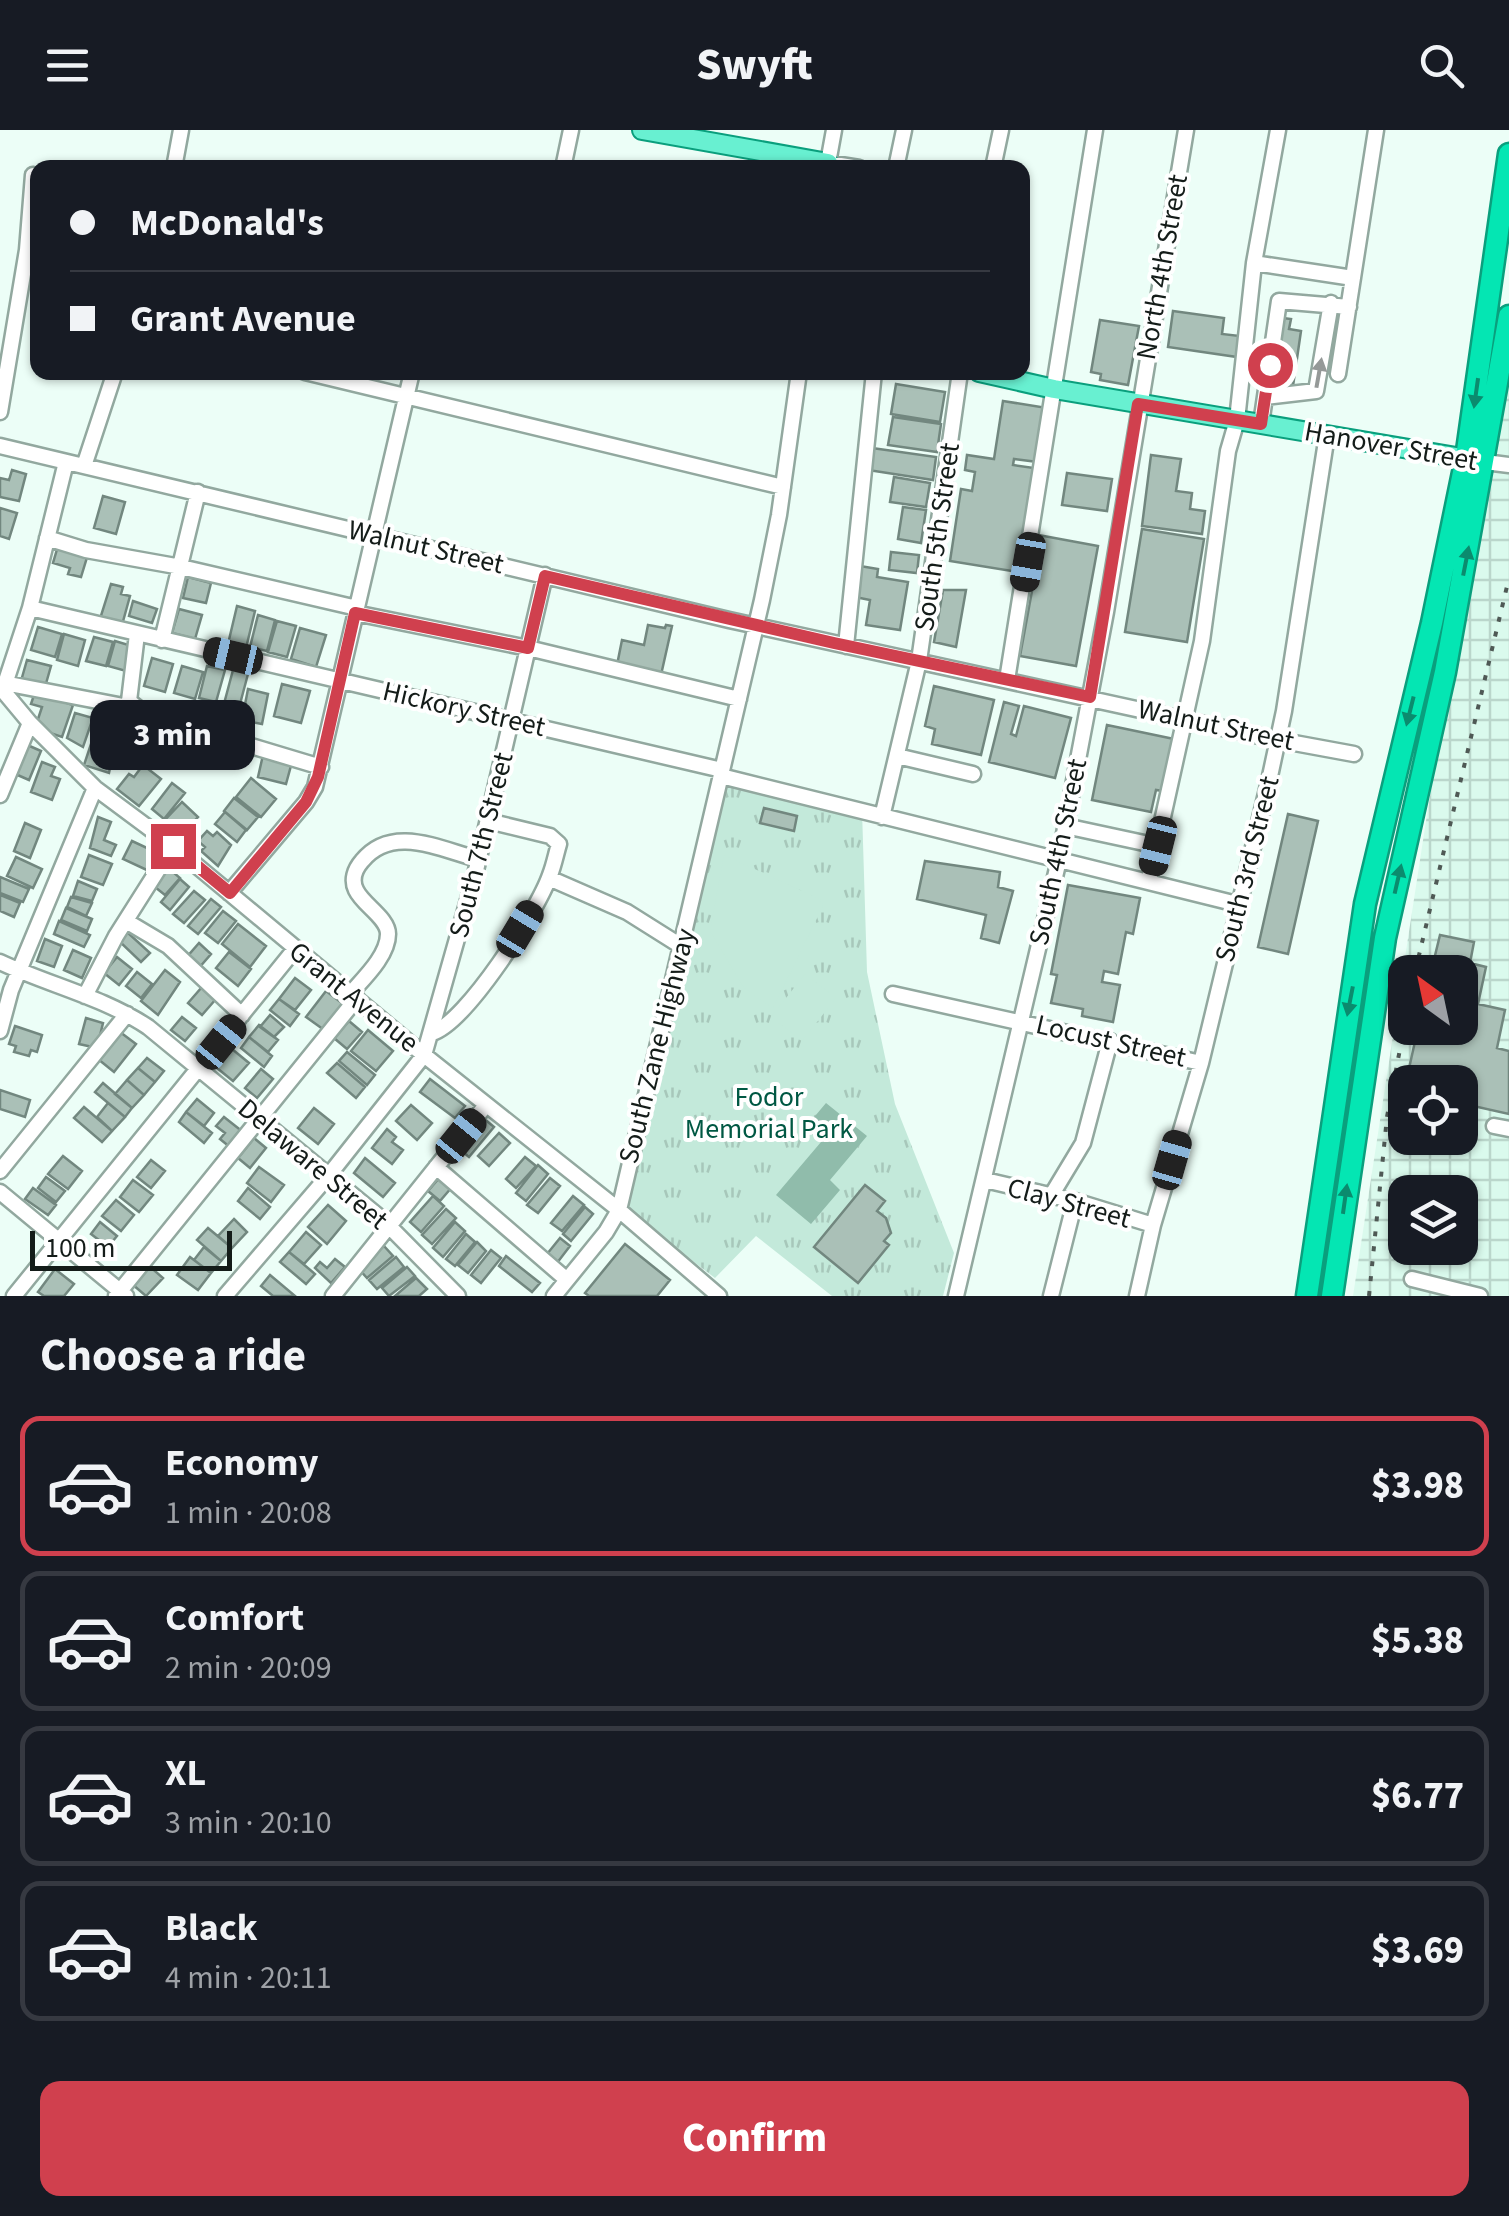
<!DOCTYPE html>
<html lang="en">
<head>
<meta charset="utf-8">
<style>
  body { margin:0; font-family:"Source Sans 3",sans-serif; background:#20242c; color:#f1f3f6; height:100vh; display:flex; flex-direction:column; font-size:38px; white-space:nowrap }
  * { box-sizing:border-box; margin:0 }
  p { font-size:32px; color:#9ea1a6 }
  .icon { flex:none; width:55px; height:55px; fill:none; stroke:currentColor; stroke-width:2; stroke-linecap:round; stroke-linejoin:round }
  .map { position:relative; height:1166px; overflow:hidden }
  .side { display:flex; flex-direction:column; background:#171b24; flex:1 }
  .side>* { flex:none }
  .hud { position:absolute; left:30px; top:30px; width:1000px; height:220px; border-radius:20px; box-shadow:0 2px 8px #0004; display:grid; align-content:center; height:220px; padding:0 40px; background:#171b24 }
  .needle { width:65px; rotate:327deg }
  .buttons { position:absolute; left:1388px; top:825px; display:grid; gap:20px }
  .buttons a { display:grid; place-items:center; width:90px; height:90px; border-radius:20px; background:#171b24; box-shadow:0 2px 8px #0004; font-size:50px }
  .scale { position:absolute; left:30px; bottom:25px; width:202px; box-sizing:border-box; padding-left:10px; border:5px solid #141c19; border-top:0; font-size:28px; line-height:35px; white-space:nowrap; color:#141c19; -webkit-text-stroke:8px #fff; paint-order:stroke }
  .end { position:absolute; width:45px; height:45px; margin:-22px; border:12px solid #d0404e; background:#fff; box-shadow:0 0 0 5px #fff }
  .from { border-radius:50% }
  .bubble { position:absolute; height:70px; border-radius:20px; background:#171b24; box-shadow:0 2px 8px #0004; font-size:32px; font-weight:800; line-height:70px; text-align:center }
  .car { position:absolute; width:30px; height:60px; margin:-30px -15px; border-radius:12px; box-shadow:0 0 8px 2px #0007; background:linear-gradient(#222 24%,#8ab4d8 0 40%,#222 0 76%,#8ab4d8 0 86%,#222 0) }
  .hud b { display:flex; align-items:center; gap:35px; height:95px; font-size:38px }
  .hud b+b { border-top:2px solid #363941 }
  .hud i { width:25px; height:25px; background:#f1f3f6 }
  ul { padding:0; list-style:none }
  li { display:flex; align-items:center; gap:30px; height:140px; margin:0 20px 15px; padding:0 20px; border:5px solid #363941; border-radius:20px }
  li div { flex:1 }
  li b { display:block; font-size:38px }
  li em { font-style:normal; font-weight:800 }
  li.on { border-color:#d0404e }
  li>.icon { width:90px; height:90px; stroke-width:1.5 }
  h2 { padding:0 40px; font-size:45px; line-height:120px }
  .action { display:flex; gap:20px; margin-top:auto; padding:20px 40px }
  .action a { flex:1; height:115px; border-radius:20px; background:#d0404e; color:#fff; font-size:40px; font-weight:800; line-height:115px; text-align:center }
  header { display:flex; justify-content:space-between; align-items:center; height:130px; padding:0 40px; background:#171b24; font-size:45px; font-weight:800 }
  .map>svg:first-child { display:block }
  .industrial { fill:url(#industrial-grid); fill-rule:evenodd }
  .grass { fill:url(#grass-tufts) }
  .garden { fill:#c3e9da }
  .water { fill:#90bcab }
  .building { fill:#aac0b7; stroke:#72877f; stroke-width:2.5 }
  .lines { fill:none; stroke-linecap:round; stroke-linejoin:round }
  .minor-casing { stroke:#92a89f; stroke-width:19 }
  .major-casing { stroke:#0a9f7d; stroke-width:22 }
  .highway-casing { stroke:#0a9f7d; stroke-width:25 }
  .minor { stroke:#fff; stroke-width:14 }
  .major { stroke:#68f0d1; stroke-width:18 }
  .highway { stroke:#04e6b3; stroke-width:20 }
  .rail { stroke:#4f5955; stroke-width:4; stroke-dasharray:5 10; stroke-linecap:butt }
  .oneway { fill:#959998 }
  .oneway2 { fill:#0b8b6e }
  .route { stroke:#d0404e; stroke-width:12 }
  .labels { text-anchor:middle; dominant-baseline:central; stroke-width:8; stroke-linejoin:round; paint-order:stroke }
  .street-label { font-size:28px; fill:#141c19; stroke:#fff }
  .park-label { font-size:28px; fill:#005843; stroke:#fff }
</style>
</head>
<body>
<header><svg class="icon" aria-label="menu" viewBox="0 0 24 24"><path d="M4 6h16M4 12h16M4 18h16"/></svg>Swyft<svg class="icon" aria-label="search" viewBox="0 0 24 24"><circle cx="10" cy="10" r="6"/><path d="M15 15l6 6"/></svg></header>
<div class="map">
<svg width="1509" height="1166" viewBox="0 0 1509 1166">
  <defs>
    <pattern id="industrial-grid" width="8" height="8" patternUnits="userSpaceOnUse" patternTransform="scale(2.5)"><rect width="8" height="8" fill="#dafaed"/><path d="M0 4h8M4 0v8" fill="none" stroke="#bad6cb"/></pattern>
    <pattern id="grass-tufts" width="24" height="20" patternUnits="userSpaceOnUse" patternTransform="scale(2.5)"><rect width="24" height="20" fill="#c3e9da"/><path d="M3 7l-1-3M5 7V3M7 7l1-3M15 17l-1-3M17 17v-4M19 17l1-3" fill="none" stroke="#a7c7ba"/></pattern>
  </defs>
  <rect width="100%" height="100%" fill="#ecfef7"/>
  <!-- industrial -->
  <path class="industrial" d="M1509,221V1166H1353L1428,678ZM1405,842H1460V898H1405ZM1405,952H1460V1008H1405ZM1405,1062H1460V1118H1405Z"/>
  <!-- grass -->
  <path class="grass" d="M728,648L862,680L867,842L895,974L954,1123L943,1166H832L756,1106L715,1148L620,1076Z"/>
  <!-- garden -->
  <path class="garden" d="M724,725L820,769L823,776L773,878L744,858L710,801Z
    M805,844L836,868L802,911L771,887Z"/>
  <!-- water -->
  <path class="water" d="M826,973L867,1006L830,1050L840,1060L811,1094L776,1065L821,1012L805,998Z"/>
  <!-- building -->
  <path class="building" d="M1173,181L1224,188L1222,204L1240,206L1237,227L1168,217Z
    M1283,188L1291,189L1289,199L1301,201L1293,256L1274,253Z
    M1100,190L1139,196L1128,255L1100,250L1101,244L1091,242Z
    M896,254L945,262L940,292L891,284Z
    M1003,271L1047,278L1038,332L1014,329L1013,335L1034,338L1018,442L950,431L961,359L972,361L975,342L965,340L967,325L994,329Z
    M893,287L941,294L937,322L888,315Z
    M872,318L936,327L933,350L868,340Z
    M1151,325L1181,329L1176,361L1192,363L1190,379L1205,381L1202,404L1142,396Z
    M12,340L26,344L19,371L0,367V348L9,350Z
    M1067,343L1112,349L1107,381L1062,375Z
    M894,347L930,353L926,377L890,372Z
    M103,366L125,372L116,404L94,398Z
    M903,377L926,380L921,413L898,409Z
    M0,378L17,383L9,409L0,406Z
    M1142,399L1204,409L1187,512L1125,502Z
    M1033,404L1098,416L1076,536L1020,526L1037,434L1027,432Z
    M58,416L88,424L81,447L68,444L70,438L53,433Z
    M891,422L919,425L917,443L889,440Z
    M860,436L878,439L877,447L908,452L900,500L866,495L870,470L855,467Z
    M188,447L211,453L206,473L183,468Z
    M111,454L123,457L121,464L130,466L122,495L100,489Z
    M943,460H966L956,517L934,512Z
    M133,471L157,479L152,493L129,486Z
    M237,476L255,481L246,518L228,514Z
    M179,479L202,485L195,509L172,503Z
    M258,485L275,490L267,521L250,517Z
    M277,491L296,496L287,527L268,522Z
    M648,495L665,498L666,495L672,496L661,545L617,535L622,510L644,515Z
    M38,497L62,504L55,527L31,520Z
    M300,498L326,505L316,537L291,529Z
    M64,504L85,510L78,536L57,530Z
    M94,507L113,512L106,536L86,531Z
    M115,511L132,516L126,541L108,536Z
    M152,528L173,534L165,562L144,556Z
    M27,530L51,536L45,557L21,551Z
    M182,536L203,542L195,569L174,563Z
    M207,536L225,540L216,572L199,568Z
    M233,540L248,544L240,574L225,570Z
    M282,554L310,561L301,593L274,586Z
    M934,556L994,570L981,625L932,614L935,599L925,596Z
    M248,559L268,564L262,594L242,590Z
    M35,562L73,575L62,607L35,598L42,577L31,574Z
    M1004,572L1019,576L1011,604L1016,606L1024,576L1071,588L1055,648L989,632Z
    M75,583L93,588L83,617L67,608Z
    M1107,595L1174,609L1163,661L1156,660L1151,682L1092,670Z
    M95,602L116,608L109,643L84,635Z
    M25,614L41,621L29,650L13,643Z
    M263,625L292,632L286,654L258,647Z
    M42,632L55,637L51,646L60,649L52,670L31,662Z
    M143,635L161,649L139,676L117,659L129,644L134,647Z
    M251,648L276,669L261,687L236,667Z
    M172,653L185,663L164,689L152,679Z
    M234,668L258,687L247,700L224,681Z
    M182,672L198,687L180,706L164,691Z
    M764,678L797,686L794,701L760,693Z
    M225,682L246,700L237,712L215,694Z
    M1288,684L1318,691L1288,824L1258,817Z
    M98,687L111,692L104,710L116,715L111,726L90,718Z
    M25,693L41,700L30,728L14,721Z
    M207,701L213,706L217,702L231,715L218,736L201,721L205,717L198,711Z
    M132,711L158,723L149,741L123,729Z
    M89,725L112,734L103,755L81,747Z
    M16,727L42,739L33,758L7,746Z
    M925,731L1000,742L998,757L1013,761L999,813L981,808L986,785L917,769Z
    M165,735L180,748L165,765L150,753Z
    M0,747L29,759L23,772L0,763Z
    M180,749L189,757L170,780L161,772Z
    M78,751L97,759L92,771L73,766Z
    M1068,755L1140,768L1133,804L1126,802L1118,844L1104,841L1102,852L1120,855L1113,892L1082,886L1083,879L1051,873L1057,845L1051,844Z
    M194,761L205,770L184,793L173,784Z
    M0,765L20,773L14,787L0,781Z
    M71,767L92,773L86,786L67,777Z
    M211,769L221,777L198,804L188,796Z
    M66,778L92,789L87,801L61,790Z
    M223,781L236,791L218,813L205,803Z
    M59,791L90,805L84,817L54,804Z
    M238,794L266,816L250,837L222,814Z
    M127,802L150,823L141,832L119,811Z
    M1440,805L1474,812L1470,833L1486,837L1478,874L1505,880L1497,918L1509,921V984L1460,973V952H1406L1418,898H1460V842H1431Z
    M45,809L62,816L54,837L37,831Z
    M199,813L211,824L198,839L186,828Z
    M73,820L91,828L82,848L64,840Z
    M229,822L251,839L238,856L216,838Z
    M117,827L132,839L119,855L104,843Z
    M165,840L180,852L158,885L141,871Z
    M137,842L152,854L141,868L126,856Z
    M295,848L311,860L295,880L279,869Z
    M202,857L216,869L202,885L188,873Z
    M326,861L346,876L327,902L306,887Z
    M279,869L299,884L290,896L270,880Z
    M270,885L284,897L274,907L260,897Z
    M182,887L196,898L185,911L171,900Z
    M86,888L103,893L97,918L79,914Z
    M349,891L362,902L347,919L334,908Z
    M259,895L278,910L268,922L249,907Z
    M15,896L42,905L37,922L31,920L29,926L14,922L16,916L9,914Z
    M368,900L393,921L376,941L351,921Z
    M120,902L136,914L114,942L98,929Z
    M249,907L272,926L264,937L241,918Z
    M232,919L249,933L233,951L217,938Z
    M347,922L375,945L367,955L339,931Z
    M147,928L164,941L155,952L138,938Z
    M337,933L365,957L356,968L327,943Z
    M138,938L155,952L144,965L127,950Z
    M261,939L273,949L257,968L245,958Z
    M430,949L465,976L455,988L420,962Z
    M127,950L144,965L132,978L115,964Z
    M103,953L132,978L125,987L95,962Z
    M0,960L30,970L25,987L0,979Z
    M197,969L214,983L204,996L186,982Z
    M108,973L125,987L112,1001L97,987Z
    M411,975L432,993L417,1010L396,991Z
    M84,977L112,1001L102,1012L74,988Z
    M314,978L334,994L318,1014L298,998Z
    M186,982L212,1003L204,1013L179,992Z
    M224,987L243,1002L231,1018L220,1009L225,1003L216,996Z
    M482,987L494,997L469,1027L457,1017Z
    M387,999L396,1007L392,1012L403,1020L392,1034L372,1018Z
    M499,1003L510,1013L489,1036L478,1026Z
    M254,1008L266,1018L250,1038L238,1028Z
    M63,1026L82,1041L68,1059L48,1044Z
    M525,1027L536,1036L516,1058L506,1049Z
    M365,1028L395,1053L383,1067L354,1043Z
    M151,1030L165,1041L151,1058L137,1047Z
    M538,1035L548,1044L526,1071L516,1063Z
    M259,1037L284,1055L271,1072L247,1053Z
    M46,1047L65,1061L56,1072L38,1058Z
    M440,1047L452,1057L440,1071L428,1061Z
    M550,1048L560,1056L538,1083L527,1075Z
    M133,1050L153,1065L139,1082L120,1067Z
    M865,1055L885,1071L877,1081L886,1088L891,1103L884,1111L889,1115L858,1153L814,1117Z
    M33,1058L56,1075L48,1085L25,1069Z
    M248,1058L270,1077L260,1089L238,1071Z
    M433,1066L444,1076L421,1102L410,1092Z
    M573,1066L584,1075L562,1101L551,1093Z
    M116,1070L134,1085L121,1101L102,1086Z
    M328,1075L346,1091L327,1114L308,1097Z
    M585,1077L593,1084L571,1111L563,1104Z
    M446,1079L456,1088L432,1114L422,1105Z
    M234,1089L247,1102L232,1118L218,1106Z
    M100,1092L117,1106L108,1117L91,1104Z
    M455,1092L465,1101L443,1127L433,1118Z
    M208,1098L232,1118L221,1131L197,1110Z
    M306,1102L321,1115L304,1134L289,1122Z
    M466,1104L475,1112L455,1136L446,1129Z
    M560,1108L570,1116L557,1133L547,1124Z
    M477,1112L486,1121L468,1143L458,1135Z
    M625,1114L670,1150L657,1166H589L585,1163Z
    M384,1116L393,1126L367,1148L358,1138Z
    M204,1117L221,1131L211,1143L194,1130Z
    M491,1120L501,1128L481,1153L471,1145Z
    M289,1122L315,1144L306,1154L280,1132Z
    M506,1126L540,1153L532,1162L499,1136Z
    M190,1127L211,1143L198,1160L177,1145Z
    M396,1127L404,1137L377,1159L369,1150Z
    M335,1129L345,1137L331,1153L315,1138L320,1132L327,1138Z
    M148,1135L163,1148L146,1166L132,1154Z
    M407,1137L415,1146L389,1166L382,1158Z
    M55,1139L74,1154L64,1166H44L38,1162Z
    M270,1145L295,1166H273L261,1156Z
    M416,1148L427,1159L419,1166H395Z"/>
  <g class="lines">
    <defs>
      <path id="minor" d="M834,0L828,33L859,38
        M174,38L181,0
        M563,38L571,0
        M896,38L904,0
        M993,38L1001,0
        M1254,133L1353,148
        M305,242L783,357
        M1338,244L1376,0
        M1265,267L1316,261L1331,173
        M0,282L27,120L33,45
        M1261,294L1279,171L1349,177
        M0,316L729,490L1278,610L1354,624
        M1485,332L1509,335
        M84,336L115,242
        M47,408L86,420L181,437L357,478
        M30,478L722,640
        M355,483L528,518L739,569
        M137,504L129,571L139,579
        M162,510L198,362
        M846,516L874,242
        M1007,550L1095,0
        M4,553L139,579L223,614L251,616L321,637
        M0,557L30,593L95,658L173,716L424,925L619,1080L719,1166
        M4,557L30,478L66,332
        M897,626L973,644
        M721,646L1237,774
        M0,665L30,593
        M882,687L919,531L960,242
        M1065,696L1158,716
        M549,748L627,782L681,816
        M1149,750L1202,511L1228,321L1237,290L1254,133L1278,0
        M229,763L306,672L315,657L412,242
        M126,791L168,816L242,885
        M0,832C49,855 103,867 148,897L383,1090L458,1166
        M350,864C363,849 388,826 388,804C388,788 363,775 356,760C351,750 355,739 362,731C392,694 439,719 478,729
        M893,864L1201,933
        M85,866L116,806L173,716
        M0,901L11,860L95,658
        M432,903C466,893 538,780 550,745C554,735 556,724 559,714L550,706L488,691
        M1494,996L1509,999
        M436,1037L567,1150
        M0,1041L127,884
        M985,1050L1075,1071L1153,1095
        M0,1062L126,1166
        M1051,1066L1083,1013L1110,911
        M1412,1149L1480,1166
        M14,1166L295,819
        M116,1166L357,868
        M225,1166L329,1045L424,925L474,749L545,445
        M333,1166L486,975
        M554,1166L606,1102L619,1080L762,470L779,385L799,242
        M956,1166L1059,730L1106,482L1186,0
        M1051,1166L1075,1071
        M1137,1166L1153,1095L1201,933L1269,651L1284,581L1327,305"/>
      <path id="major" d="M642,0L828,33L827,38
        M979,242L1054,259L1480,331"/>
      <path id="highway" d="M1307,1166L1365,774L1432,493L1466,328L1509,24
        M1332,1166L1385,808L1445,542L1509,186"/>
    </defs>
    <!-- minor casing -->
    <use href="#minor" class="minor-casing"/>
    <!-- major casing -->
    <use href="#major" class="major-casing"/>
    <!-- highway casing -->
    <use href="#highway" class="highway-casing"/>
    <!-- minor -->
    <use href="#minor" class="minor"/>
    <!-- major -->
    <use href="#major" class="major"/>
    <!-- highway -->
    <use href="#highway" class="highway"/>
    <!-- rail -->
    <path class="rail" d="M1415,842L1509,448
      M1369,1166L1387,987L1405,893"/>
  </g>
  <!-- one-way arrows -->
  <defs><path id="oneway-solid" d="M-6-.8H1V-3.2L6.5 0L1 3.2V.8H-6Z" transform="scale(2.5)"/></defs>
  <use class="oneway" href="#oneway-solid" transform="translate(1319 243) rotate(-80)"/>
  <g class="oneway2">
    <use href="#oneway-solid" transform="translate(1476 263) rotate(98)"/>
    <use href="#oneway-solid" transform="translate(1466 431) rotate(-79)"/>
    <use href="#oneway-solid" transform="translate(1410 581) rotate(104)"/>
    <use href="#oneway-solid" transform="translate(1398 749) rotate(-77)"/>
    <use href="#oneway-solid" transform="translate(1350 871) rotate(101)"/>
    <use href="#oneway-solid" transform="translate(1345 1069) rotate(-82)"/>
  </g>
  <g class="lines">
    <!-- route -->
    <path class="route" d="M173,716L230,763L306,672L318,647L355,483L528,518L545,446L834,513L1090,567L1138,274L1261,294L1270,235"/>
  </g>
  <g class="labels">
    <!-- street labels -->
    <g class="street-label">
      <text transform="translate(1162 137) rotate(-80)">North 4th Street</text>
      <text transform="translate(1391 316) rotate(10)">Hanover Street</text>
      <text transform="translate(937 407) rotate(-82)">South 5th Street</text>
      <text transform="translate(426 417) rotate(13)">Walnut Street</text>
      <text transform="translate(464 579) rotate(13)">Hickory Street</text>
      <text transform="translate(1216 595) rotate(12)">Walnut Street</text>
      <text transform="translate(481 715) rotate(-76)">South 7th Street</text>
      <text transform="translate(1058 722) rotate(-78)">South 4th Street</text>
      <text transform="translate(1247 739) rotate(-76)">South 3rd Street</text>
      <text transform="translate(354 867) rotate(39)">Grant Avenue</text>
      <text transform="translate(1111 911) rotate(13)">Locust Street</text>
      <text transform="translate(657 916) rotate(-76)">South Zane Highway</text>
      <text transform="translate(313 1034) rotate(40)">Delaware Street</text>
      <text transform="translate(1069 1073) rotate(15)">Clay Street</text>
    </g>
    <!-- park labels -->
    <g class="park-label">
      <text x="769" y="967">Fodor<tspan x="769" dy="32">Memorial Park</tspan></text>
    </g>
  </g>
</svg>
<div class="buttons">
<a><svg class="needle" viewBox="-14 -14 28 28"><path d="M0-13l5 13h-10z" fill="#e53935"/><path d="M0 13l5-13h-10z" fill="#9ea1a6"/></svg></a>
<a><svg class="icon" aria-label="locate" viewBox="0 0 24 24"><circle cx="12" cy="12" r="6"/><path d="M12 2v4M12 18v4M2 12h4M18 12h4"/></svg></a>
<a><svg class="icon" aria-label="layers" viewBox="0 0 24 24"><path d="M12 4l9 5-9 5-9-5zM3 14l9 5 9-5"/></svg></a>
</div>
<div class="scale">100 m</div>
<i class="end from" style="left:1270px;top:235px"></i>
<i class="end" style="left:173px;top:716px"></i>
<div class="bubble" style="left:90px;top:570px;width:165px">3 min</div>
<i class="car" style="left:1028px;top:432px;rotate:190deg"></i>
<i class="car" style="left:233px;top:526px;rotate:283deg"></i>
<i class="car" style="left:1158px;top:716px;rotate:194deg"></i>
<i class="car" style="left:520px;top:799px;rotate:31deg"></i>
<i class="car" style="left:221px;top:912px;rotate:39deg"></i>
<i class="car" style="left:461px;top:1006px;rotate:39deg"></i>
<i class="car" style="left:1172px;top:1030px;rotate:16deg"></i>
<div class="hud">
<b><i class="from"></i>McDonald's</b>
<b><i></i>Grant Avenue</b>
</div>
</div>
<section class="side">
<h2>Choose a ride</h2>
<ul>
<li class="on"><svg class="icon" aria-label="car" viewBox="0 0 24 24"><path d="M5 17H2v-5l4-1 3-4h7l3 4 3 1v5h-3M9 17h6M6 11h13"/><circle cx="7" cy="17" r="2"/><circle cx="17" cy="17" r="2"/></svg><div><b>Economy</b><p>1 min · 20:08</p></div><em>$3.98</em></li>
<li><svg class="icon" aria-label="car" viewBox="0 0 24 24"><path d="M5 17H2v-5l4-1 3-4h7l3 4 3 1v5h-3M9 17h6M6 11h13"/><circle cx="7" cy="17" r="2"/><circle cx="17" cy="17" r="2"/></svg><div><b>Comfort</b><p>2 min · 20:09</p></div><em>$5.38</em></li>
<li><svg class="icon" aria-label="car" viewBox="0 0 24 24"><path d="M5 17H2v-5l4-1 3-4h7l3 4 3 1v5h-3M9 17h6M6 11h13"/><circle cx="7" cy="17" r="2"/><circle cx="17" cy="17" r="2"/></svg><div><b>XL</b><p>3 min · 20:10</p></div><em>$6.77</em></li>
<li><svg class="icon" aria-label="car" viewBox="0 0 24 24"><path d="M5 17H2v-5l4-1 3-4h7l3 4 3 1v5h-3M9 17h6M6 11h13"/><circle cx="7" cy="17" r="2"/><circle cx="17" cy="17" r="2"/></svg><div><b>Black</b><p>4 min · 20:11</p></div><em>$3.69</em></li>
</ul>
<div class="action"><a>Confirm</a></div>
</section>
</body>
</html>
